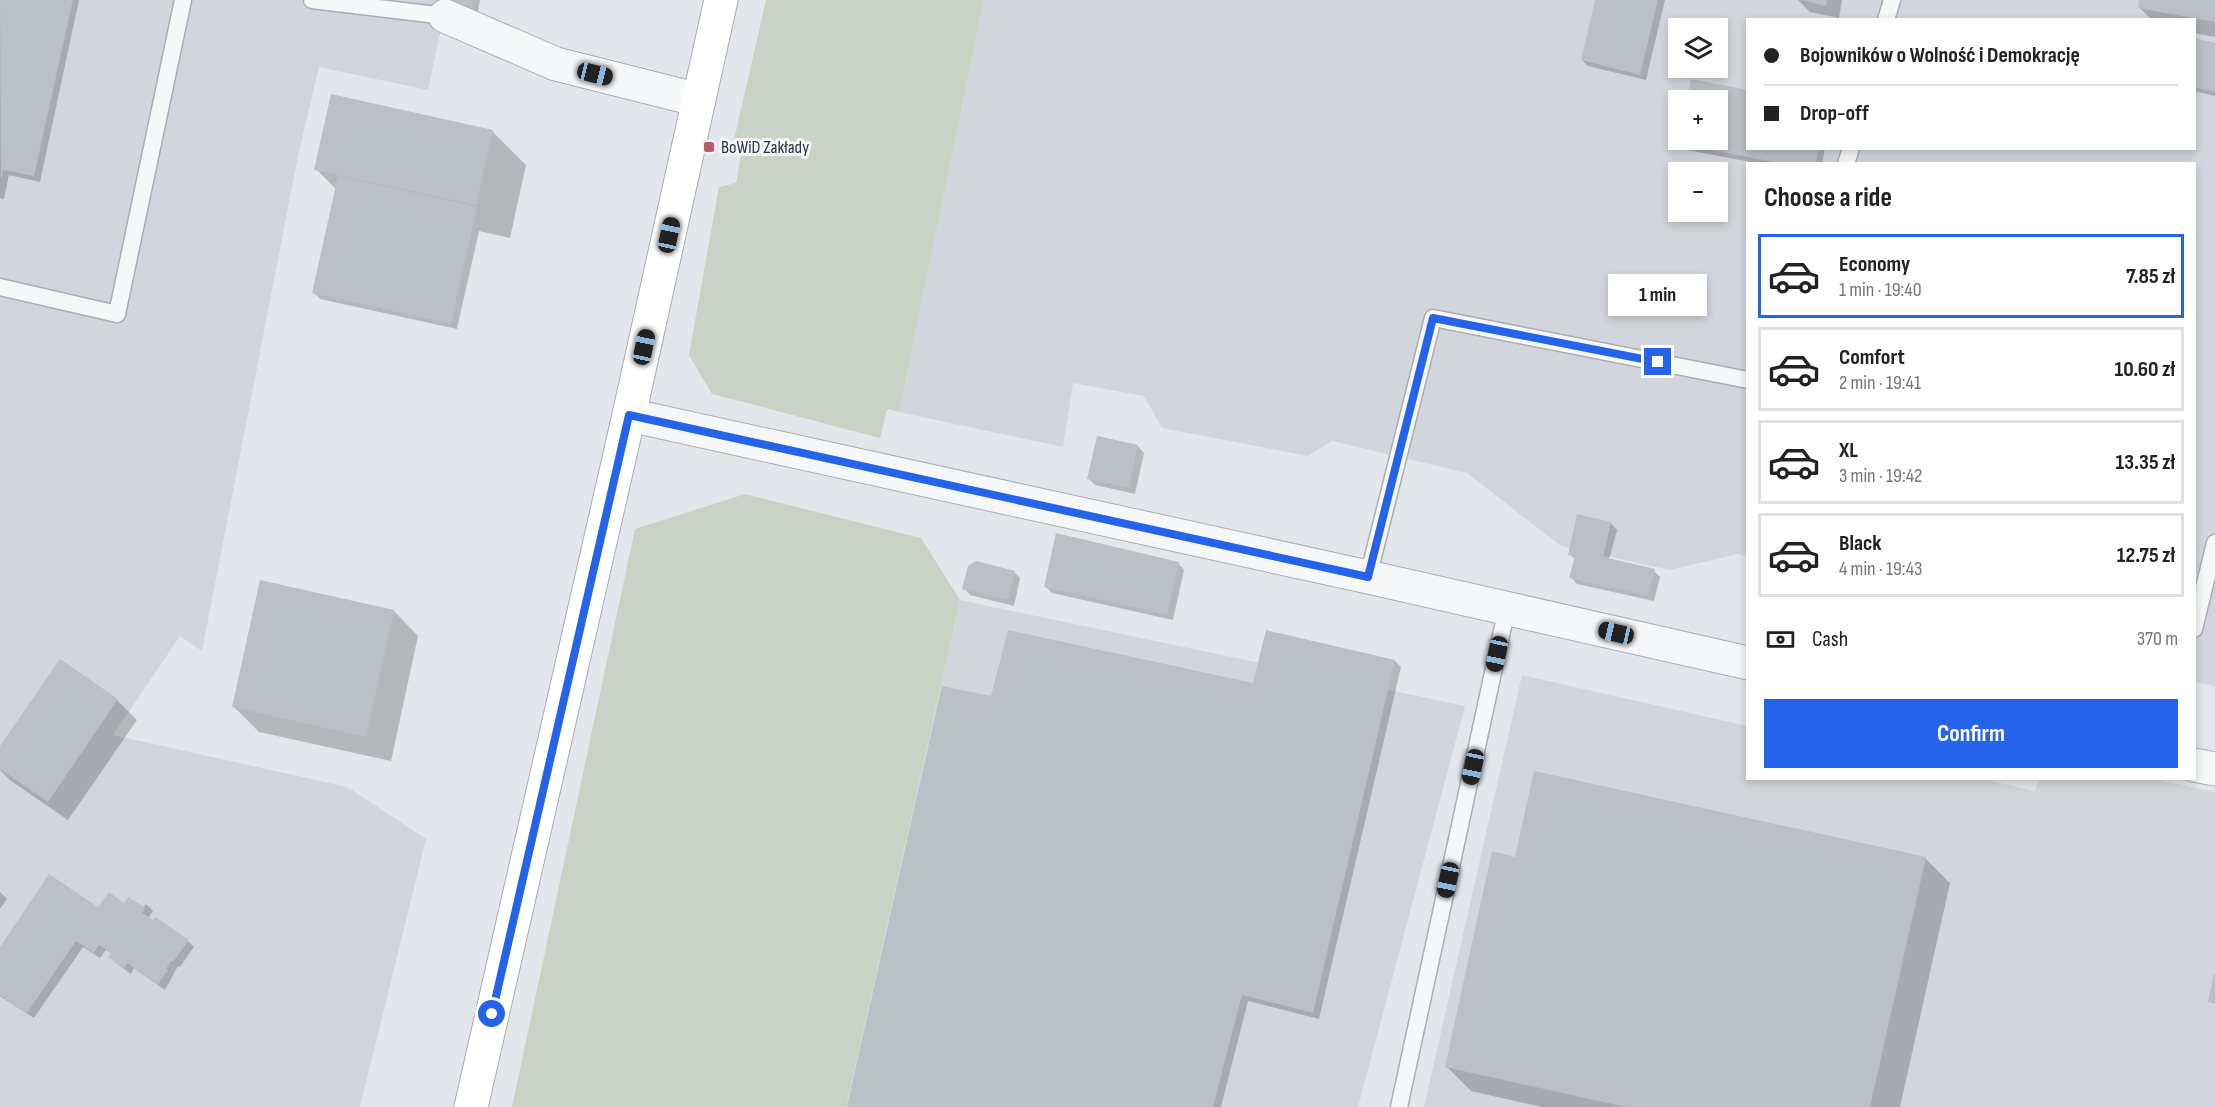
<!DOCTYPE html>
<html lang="en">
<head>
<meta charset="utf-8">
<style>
  body { margin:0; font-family:"Sofia Sans Condensed",sans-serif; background:#f2f2f2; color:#222; height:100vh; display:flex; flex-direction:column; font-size:22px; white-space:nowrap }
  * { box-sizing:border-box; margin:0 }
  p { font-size:20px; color:#767676 }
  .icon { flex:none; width:33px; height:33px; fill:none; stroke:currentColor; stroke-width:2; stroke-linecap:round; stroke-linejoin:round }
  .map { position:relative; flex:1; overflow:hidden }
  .panel { position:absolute; left:1746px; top:162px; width:450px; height:618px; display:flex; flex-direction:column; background:#fff; border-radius:0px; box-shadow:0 3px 9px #0003 }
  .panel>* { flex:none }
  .guide { position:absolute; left:1746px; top:18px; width:450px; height:132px; border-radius:0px; box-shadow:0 3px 9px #0003; display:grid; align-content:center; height:132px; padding:0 18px; background:#fff }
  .fabs { position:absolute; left:1668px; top:18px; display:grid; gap:12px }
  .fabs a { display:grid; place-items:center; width:60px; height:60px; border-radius:0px; background:#fff; box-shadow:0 3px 9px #0003; font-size:30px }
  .end { position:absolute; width:27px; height:27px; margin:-14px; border:8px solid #2563eb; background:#fff; box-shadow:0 0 0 3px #fff }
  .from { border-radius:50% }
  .bubble { position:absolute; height:42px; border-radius:0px; background:#fff; box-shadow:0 3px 9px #0003; font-size:20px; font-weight:700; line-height:42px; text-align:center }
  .car { position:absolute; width:18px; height:36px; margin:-18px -9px; border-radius:8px; box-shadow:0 0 4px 2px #0007; background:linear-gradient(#222 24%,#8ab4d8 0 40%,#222 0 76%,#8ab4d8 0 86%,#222 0) }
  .guide b { display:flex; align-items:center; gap:21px; height:57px; font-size:22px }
  .guide b+b { border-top:2px solid #e0e0e0 }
  .guide i { width:15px; height:15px; background:#222 }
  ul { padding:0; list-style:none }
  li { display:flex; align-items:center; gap:18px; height:84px; margin:0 12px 9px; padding:0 6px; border:3px solid #e0e0e0; border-radius:0px }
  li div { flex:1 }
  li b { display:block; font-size:22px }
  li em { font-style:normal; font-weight:700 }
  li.current { border-color:#2563eb }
  li>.icon { width:54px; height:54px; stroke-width:1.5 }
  h2 { padding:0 18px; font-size:27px; line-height:72px }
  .pay { display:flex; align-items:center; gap:15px; height:66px; padding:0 18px; font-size:22px }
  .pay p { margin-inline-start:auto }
  .button { display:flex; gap:12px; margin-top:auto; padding:12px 18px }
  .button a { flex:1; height:69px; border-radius:0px; background:#2563eb; color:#fff; font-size:24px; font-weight:700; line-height:69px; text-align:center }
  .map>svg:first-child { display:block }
  .built { fill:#d2d5db; fill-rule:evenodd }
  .green { fill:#c8d3c5 }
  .shadow { fill:#0003 }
  .building { fill:#bbbfc6 }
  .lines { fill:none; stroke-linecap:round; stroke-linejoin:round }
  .lane-casing { stroke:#a9adb4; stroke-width:19 }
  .street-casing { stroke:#a9adb4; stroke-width:35 }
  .secondary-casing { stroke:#a9adb4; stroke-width:35 }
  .lane { stroke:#f6f7f8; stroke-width:16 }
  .street { stroke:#f6f7f8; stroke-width:33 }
  .secondary { stroke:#fff; stroke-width:33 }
  .route { stroke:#2563eb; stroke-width:8 }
  .poi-dot { fill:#c05764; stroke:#f3f5f7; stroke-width:2 }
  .labels { text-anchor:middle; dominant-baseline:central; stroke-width:6; stroke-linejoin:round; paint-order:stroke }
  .poi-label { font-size:18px; fill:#2d3340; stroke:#f3f5f7; text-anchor:start }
</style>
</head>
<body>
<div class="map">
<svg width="2215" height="1107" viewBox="0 0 2215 1107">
  <rect width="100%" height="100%" fill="#e3e6ea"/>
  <!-- built -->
  <path class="built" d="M0,0H447L428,90L319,67L298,156L202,651L180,636L113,735L347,787L426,839L360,1107H0Z
    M984,0H2215V686L2194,682V164H1748L1747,557L1737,554L1670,570L1561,546L1467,473L1332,441L1308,456L1162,428L1144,396L1073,383L1063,447L899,412ZM1748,20H2194V148H1748ZM1678,28H1718V68H1678ZM1678,100H1718V140H1678ZM1678,172H1718V212H1678Z
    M960,600L1465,706L1358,1107H846Z
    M1522,675L1747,726L1748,778H1978L2035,791L2039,779L2148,778L2215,792V1107H1424Z"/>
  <!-- green -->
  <path class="green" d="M766,0H984L899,412L887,409L880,438L712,394L689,355L719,187L736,183L742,150L734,140Z
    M745,494L921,538L960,600L846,1107H512L635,529Z"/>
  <!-- shadow -->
  <path class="shadow" d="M0,0H79L40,182L9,175L4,199L0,198Z
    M438,0H480L478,12L443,5Z
    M1596,0H1665L1646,80L1588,66L1582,60Z
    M1798,0H1842L1839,18L1810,12Z
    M2141,0H2215V37L2194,33V20H2152L2139,7Z
    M2194,40L2215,44V96L2194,91Z
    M1692,81L1748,91V148H1825L1822,164H1761L1687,150L1680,144L1681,140H1718V100H1688Z
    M492,131L526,165L510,238L479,231L457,329L320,299L314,293L337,190L316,169Z
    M1138,446L1144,453L1135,494L1095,485L1089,479Z
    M1611,523L1617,530L1609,560L1654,571L1660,577L1654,601L1577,584L1571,577L1575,560L1570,554Z
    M1178,563L1184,570L1173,620L1052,593L1046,587Z
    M1014,572L1020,578L1014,606L970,595L964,588Z
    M394,611L418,636L391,761L259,732L234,707Z
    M60,661L117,700L137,720L68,820L11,781L0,770V749Z
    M1395,661L1401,667L1319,1019L1248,1001L1221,1107H848L993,698L1254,685Z
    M1517,858H1925L1950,883L1900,1107H1542L1471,1091L1446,1066Z
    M0,892L7,899L0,909Z
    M146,904L153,911L148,918L188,941L194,947L180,967L178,966L165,990L134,968L131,974L116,963L110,957L112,954L106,950L100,958L83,947L34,1018L0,996V949L99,909L125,905L142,910Z"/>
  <!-- building -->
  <path class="building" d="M0,0H73L34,176L3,170L1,180Z
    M444,0H473L472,7Z
    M1595,0H1658L1640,75L1581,60Z
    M1802,0H1827L1826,6Z
    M2139,0H2215V22L2138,8Z
    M2194,38L2215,43V92L2194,87Z
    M1691,79L1748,90V148H1818L1816,164H1785L1679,144L1680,140H1718V100H1687Z
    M331,94L493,130L476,205L314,170Z
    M338,176L477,207L451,324L312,293Z
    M1097,436L1138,445L1129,488L1087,479Z
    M1577,514L1611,522L1603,557L1655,569L1648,596L1569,578L1575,556L1568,555Z
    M1056,533L1179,562L1167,615L1044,587Z
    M976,561L1015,571L1008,600L962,589L968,566Z
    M260,580L394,610L366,737L232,707Z
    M1008,630L1253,683L1266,630L1395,660L1313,1013L1242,995L1213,1107H847L942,686L991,696Z
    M60,659L118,699L48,802L0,769V746Z
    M1534,771L1926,857L1870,1107H1626L1445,1067L1492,851L1515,857Z
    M49,874L98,907L109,892L124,903L128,897L145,908L142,913L153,920L155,917L189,940L173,962L171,961L166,969L168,970L158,984L127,963L124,969L108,957L111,953L99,945L94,953L76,941L27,1013L0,995V947Z
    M2214,972L2215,973V1004L2208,1002Z"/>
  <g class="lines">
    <defs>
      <path id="lane" d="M312,0L445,16
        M1886,20L1892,0
        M1846,164L1851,148
        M0,287L117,314L183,0
        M1368,577L1433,318L1748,380
        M2194,629L2215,543
        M1399,1107L1507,608"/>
      <path id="street" d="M445,16L556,64L699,100
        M629,415L1368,577L1748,663
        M2194,765L2215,769"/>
      <path id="secondary" d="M471,1107L629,415L721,0"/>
    </defs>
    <!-- lane casing -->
    <use href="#lane" class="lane-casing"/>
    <!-- street casing -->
    <use href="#street" class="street-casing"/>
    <!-- secondary casing -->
    <use href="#secondary" class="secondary-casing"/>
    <!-- lane -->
    <use href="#lane" class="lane"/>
    <!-- street -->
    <use href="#street" class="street"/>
    <!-- secondary -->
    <use href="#secondary" class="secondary"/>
  </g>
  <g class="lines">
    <!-- route -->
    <path class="route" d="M492,1014L629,415L1368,577L1433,318L1658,362"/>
  </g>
  <!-- markers -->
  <rect class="poi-dot" x="703" y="141" width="12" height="12" rx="3"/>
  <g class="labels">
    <!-- poi labels -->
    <g class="poi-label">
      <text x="721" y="147">BoWiD Zakłady</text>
    </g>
  </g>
</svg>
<div class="fabs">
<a><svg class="icon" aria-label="layers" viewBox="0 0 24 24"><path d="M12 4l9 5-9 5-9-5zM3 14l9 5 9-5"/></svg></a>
<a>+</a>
<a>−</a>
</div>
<i class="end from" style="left:492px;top:1014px"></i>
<i class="end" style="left:1658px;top:362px"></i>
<div class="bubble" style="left:1608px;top:274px;width:99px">1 min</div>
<i class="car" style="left:595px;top:74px;rotate:104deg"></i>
<i class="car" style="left:669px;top:235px;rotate:12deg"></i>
<i class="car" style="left:644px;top:347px;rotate:12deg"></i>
<i class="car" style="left:1616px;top:633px;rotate:283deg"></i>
<i class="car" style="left:1497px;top:654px;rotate:192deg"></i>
<i class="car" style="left:1473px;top:767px;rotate:192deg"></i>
<i class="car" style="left:1448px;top:880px;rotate:192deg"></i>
<div class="guide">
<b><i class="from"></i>Bojowników o Wolność i Demokrację</b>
<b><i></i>Drop-off</b>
</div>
<section class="panel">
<h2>Choose a ride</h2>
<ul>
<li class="current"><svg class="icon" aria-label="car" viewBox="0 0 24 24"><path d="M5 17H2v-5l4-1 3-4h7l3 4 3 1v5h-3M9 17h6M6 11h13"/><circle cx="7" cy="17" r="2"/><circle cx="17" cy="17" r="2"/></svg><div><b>Economy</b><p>1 min · 19:40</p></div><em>7.85 zł</em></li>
<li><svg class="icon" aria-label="car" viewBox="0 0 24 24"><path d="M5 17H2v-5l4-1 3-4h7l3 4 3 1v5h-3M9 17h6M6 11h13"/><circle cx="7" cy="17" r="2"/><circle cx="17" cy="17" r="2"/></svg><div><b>Comfort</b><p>2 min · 19:41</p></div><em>10.60 zł</em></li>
<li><svg class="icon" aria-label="car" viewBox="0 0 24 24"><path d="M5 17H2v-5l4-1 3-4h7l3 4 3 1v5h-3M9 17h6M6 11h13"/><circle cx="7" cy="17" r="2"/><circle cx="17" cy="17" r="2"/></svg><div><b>XL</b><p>3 min · 19:42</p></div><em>13.35 zł</em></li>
<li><svg class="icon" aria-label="car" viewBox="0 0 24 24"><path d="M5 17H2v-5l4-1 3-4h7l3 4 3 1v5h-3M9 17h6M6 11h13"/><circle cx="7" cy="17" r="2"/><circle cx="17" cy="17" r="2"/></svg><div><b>Black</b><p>4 min · 19:43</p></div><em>12.75 zł</em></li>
</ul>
<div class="pay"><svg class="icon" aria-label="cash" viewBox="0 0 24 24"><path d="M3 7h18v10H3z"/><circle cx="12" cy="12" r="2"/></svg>Cash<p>370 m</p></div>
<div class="button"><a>Confirm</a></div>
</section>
</div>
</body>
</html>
